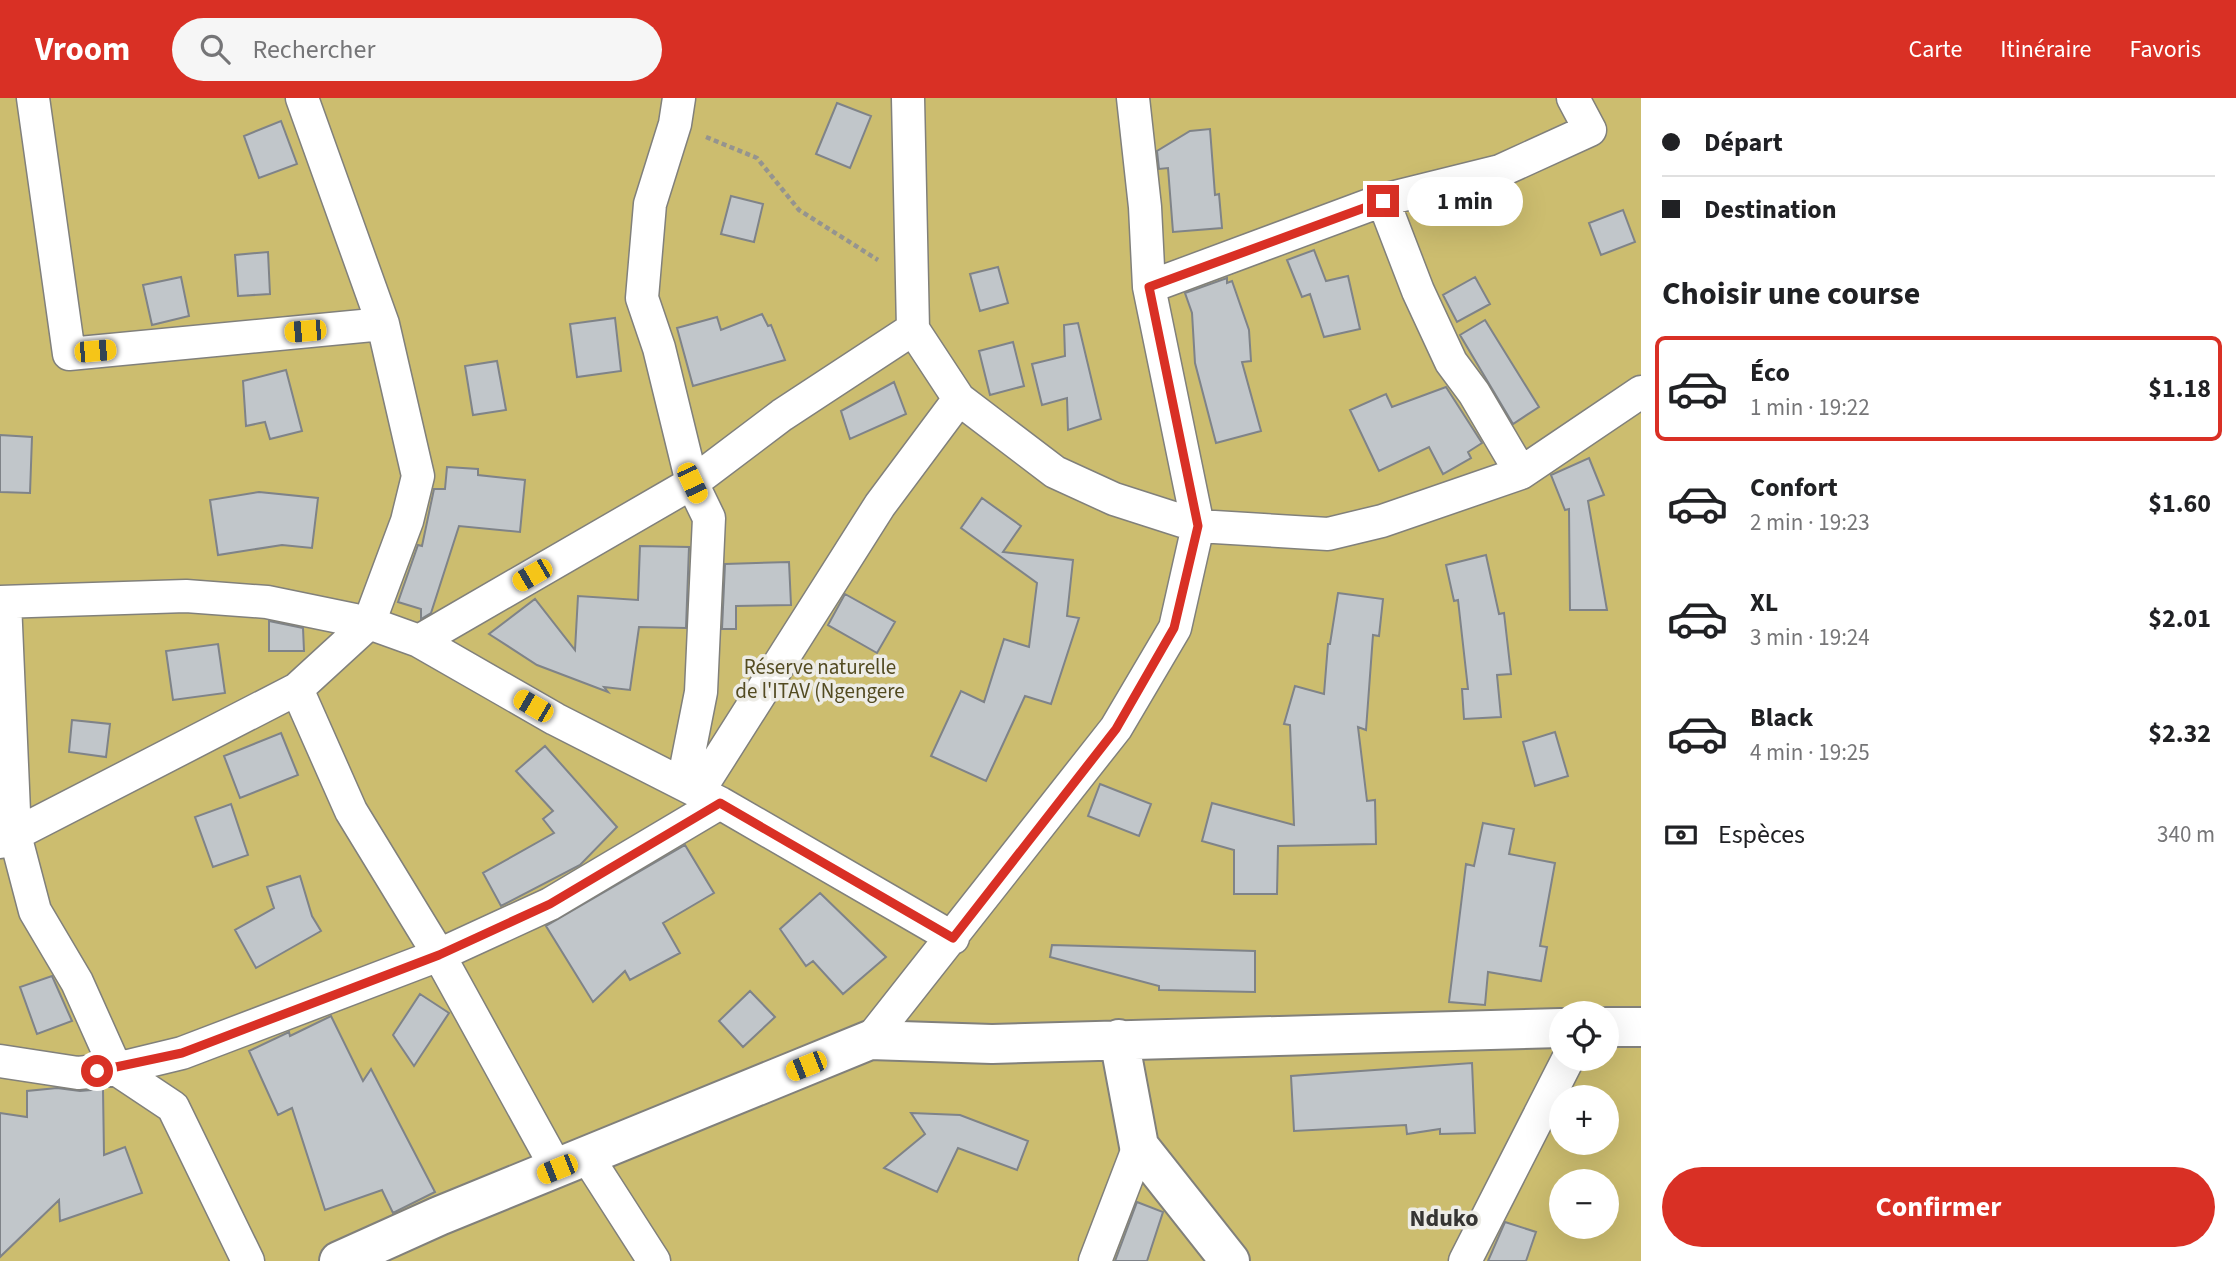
<!DOCTYPE html>
<html lang="fr">
<head>
<meta charset="utf-8">
<style>
  body { margin:0; font-family:"Source Sans 3",sans-serif; background:#f6f6f6; color:#202124; height:100vh; display:flex; flex-direction:column; font-size:26px; white-space:nowrap }
  * { box-sizing:border-box; margin:0 }
  p { font-size:23px; color:#757577 }
  .icon { flex:none; width:38px; height:38px; fill:none; stroke:currentColor; stroke-width:2; stroke-linecap:round; stroke-linejoin:round }
  .map { position:relative; flex:1; overflow:hidden }
  .panel { display:flex; flex-direction:column; background:#fff; width:595px }
  .panel>* { flex:none }
  .hud { display:grid; align-content:center; height:154px; padding:0 21px; background:#fff }
  .fabs { position:absolute; left:1549px; top:903px; display:grid; gap:14px }
  .fabs a { display:grid; place-items:center; width:70px; height:70px; border-radius:50%; background:#fff; box-shadow:0 7px 28px #0002; font-size:35px }
  .end { position:absolute; width:32px; height:32px; margin:-16px; border:9px solid #d93025; background:#fff; box-shadow:0 0 0 4px #fff }
  .from { border-radius:50% }
  .bubble { position:absolute; height:49px; border-radius:24px; background:#fff; box-shadow:0 7px 28px #0002; font-size:23px; font-weight:700; line-height:49px; text-align:center }
  .car { position:absolute; width:21px; height:42px; margin:-21px -10px; border-radius:9px; box-shadow:0 0 5px 2px #0007; background:linear-gradient(#f5c518 24%,#345 0 40%,#f5c518 0 76%,#345 0 86%,#f5c518 0) }
  .hud b { display:flex; align-items:center; gap:24px; height:66px; font-size:26px }
  .hud b+b { border-top:2px solid #e0e0e0 }
  .hud i { width:18px; height:18px; background:#202124 }
  ul { padding:0; list-style:none }
  li { display:flex; align-items:center; gap:21px; height:105px; margin:0 14px 10px; padding:0 7px; border:4px solid transparent; border-radius:10px }
  li div { flex:1 }
  li b { display:block; font-size:26px }
  li em { font-style:normal; font-weight:700 }
  li.current { border-color:#d93025 }
  li>.icon { width:63px; height:63px; stroke-width:1.5 }
  h2 { padding:0 21px; font-size:32px; line-height:84px }
  .pay { display:flex; align-items:center; gap:18px; height:77px; padding:0 21px; font-size:26px }
  .pay p { margin-inline-start:auto }
  .action { display:flex; gap:14px; margin-top:auto; padding:14px 21px }
  .action a { flex:1; height:80px; border-radius:42px; background:#d93025; color:#fff; font-size:28px; font-weight:700; line-height:80px; text-align:center }
  header { display:flex; align-items:center; gap:42px; box-sizing:border-box; height:98px; padding:0 35px; background:#d93025; color:#fff }
  header strong { font-size:33px }
  nav { display:flex; gap:38px; margin-inline-start:auto; font-size:24px }
  .search { width:490px; height:63px; background:#f6f6f6; display:flex; align-items:center; gap:18px; box-sizing:border-box; padding:0 24px; border-radius:38px; color:#757577; font-size:26px }
  main { display:flex; flex:1; min-height:0 }
  .map>svg:first-child { display:block }
  .green { fill:#ccbd6f; fill-rule:evenodd }
  .building { fill:#c1c6ca; stroke:#7f8388; stroke-width:2 }
  .lines { fill:none; stroke-linecap:round; stroke-linejoin:round }
  .street-casing { stroke:#81807b; stroke-width:35 }
  .secondary-casing { stroke:#81807b; stroke-width:42 }
  .path { stroke:#95948f; stroke-width:4.5; stroke-dasharray:5 3.5; stroke-linecap:butt }
  .street { stroke:#fff; stroke-width:32 }
  .secondary { stroke:#fff; stroke-width:38 }
  .route { stroke:#d93025; stroke-width:9 }
  .labels { text-anchor:middle; dominant-baseline:central; stroke-width:7; stroke-linejoin:round; paint-order:stroke }
  .park-label { font-size:21px; fill:#534b21; stroke:#edece6 }
  .quarter-label { font-size:24px; font-weight:bold; fill:#363533; stroke:#edece6 }
</style>
</head>
<body>
<header>
<strong>Vroom</strong>
<div class="search"><svg class="icon" aria-label="search" viewBox="0 0 24 24"><circle cx="10" cy="10" r="6"/><path d="M15 15l6 6"/></svg>Rechercher</div>
<nav><a>Carte</a><a>Itinéraire</a><a>Favoris</a></nav>
</header>
<main>
<div class="map">
<svg width="1641" height="1163" viewBox="0 0 1641 1163">
  <rect width="100%" height="100%" fill="#edece6"/>
  <!-- green -->
  <path class="green" d="M0,0H1641V1163H0ZM1561,915H1606V961H1561ZM1561,999H1606V1045H1561ZM1561,1083H1606V1129H1561Z"/>
  <!-- building -->
  <path class="building" d="M837,5L871,18L850,70L816,56Z
    M281,23L297,66L259,80L244,38Z
    M1210,31L1215,97L1219,96L1222,130L1173,134L1168,70L1159,71L1157,53L1190,33Z
    M731,98L763,106L754,144L721,136Z
    M1623,112L1635,144L1601,157L1589,125Z
    M1314,152L1326,183L1348,178L1360,231L1324,239L1310,196L1302,199L1287,162Z
    M268,154L270,196L238,198L235,157Z
    M998,169L1008,205L980,213L970,176Z
    M181,179L189,218L152,227L143,187Z
    M1475,179L1490,206L1457,224L1443,197Z
    M1227,180V185L1232,183L1249,232L1251,263L1242,264L1261,333L1216,345L1195,265L1192,215L1185,195Z
    M762,216L768,228L771,227L785,262L693,288L677,230L717,219L721,232Z
    M615,220L621,273L577,279L570,226Z
    M1485,222L1539,309L1513,326L1460,237Z
    M1078,225L1101,321L1068,332L1067,300L1042,307L1032,266L1065,258L1064,227Z
    M1013,244L1024,288L990,297L979,253Z
    M497,263L506,312L473,317L465,268Z
    M286,272L302,333L270,341L265,324L246,328L243,283Z
    M894,284L906,316L850,341L841,313Z
    M1446,289L1482,345L1468,354L1471,360L1443,376L1429,349L1379,373L1350,312L1386,296L1392,309Z
    M0,337L32,339L30,395L0,394Z
    M1589,360L1604,397L1588,403L1607,512H1570L1569,411L1565,412L1551,377Z
    M447,369L478,371V377L525,382L520,434L459,428L431,515L421,521V511L398,504L418,447L422,448L434,391H445Z
    M259,394L318,400L312,450L282,447L218,457L210,402Z
    M982,400L1021,428L1003,454L1073,462L1067,518L1079,520L1051,606L1025,598L986,683L931,658L961,593L984,604L1004,541L1029,549L1037,485L961,430Z
    M640,448L689,449L686,530L639,529L630,592L604,589L608,594L537,567L489,536L535,501L575,552L578,498L638,502Z
    M1486,457L1499,516L1504,515L1511,576L1497,577L1501,619L1464,621L1462,591H1468L1458,502L1454,503L1446,467Z
    M789,464L791,507L736,508V531H722L725,466Z
    M1338,495L1383,501L1379,538L1373,537L1366,632L1358,629L1367,703L1375,702L1376,746L1278,748L1277,796H1234V752L1202,743L1212,705L1294,727L1290,627L1284,626L1295,588L1324,596L1328,546H1330Z
    M845,496L895,524L877,555L828,527Z
    M269,523L303,530L304,553H269Z
    M218,546L225,595L173,602L166,553Z
    M72,622L110,626L106,659L69,654Z
    M1555,634L1568,678L1535,688L1523,644Z
    M281,635L298,677L240,700L224,658Z
    M545,648L617,729L580,767L501,808L483,775L554,735L543,721L553,713L516,673Z
    M1100,686L1151,706L1139,738L1088,718Z
    M231,706L248,757L213,769L195,719Z
    M1483,725L1514,731L1509,756L1555,765L1540,848L1547,849L1541,883L1488,874L1485,907L1449,904L1466,766L1474,768Z
    M685,747L714,795L663,825L680,855L630,882L625,873L593,904L546,828Z
    M300,778L312,818L321,833L256,870L235,832L274,810L267,789Z
    M820,795L886,859L843,896L813,863L806,868L780,831Z
    M1052,847L1255,853V894L1159,892V888L1050,859Z
    M52,878L72,923L37,936L20,889Z
    M750,893L775,919L743,949L719,923Z
    M420,896L449,915L414,968L393,937Z
    M331,918L363,983L371,971L435,1094L393,1115L382,1092L325,1112L292,1010L278,1017L249,953L289,934L290,938Z
    M1472,965L1475,1035L1440,1036V1031L1407,1036L1406,1027L1294,1033L1291,978Z
    M57,990L80,993L103,991L104,1057L125,1049L142,1095L60,1123L59,1102L0,1159V1015L27,1019V993Z
    M911,1015L960,1017L1028,1043L1017,1072L958,1050L937,1094L884,1070L925,1036Z
    M1137,1104L1163,1114L1147,1163H1115Z
    M1505,1124L1536,1134L1526,1163H1488Z"/>
  <g class="lines">
    <defs>
      <path id="street" d="M33,0L69,256L383,226
        M679,0L675,26L650,106L642,200L659,250L692,385L709,420L701,594L683,685
        M908,0L913,231L959,301L1055,374L1114,401L1198,428L1328,436L1382,423L1521,375L1641,294
        M1383,102L1418,193L1451,264L1474,295L1521,375
        M1149,189L1383,102L1500,73L1590,32L1573,0
        M0,504L186,498L267,504L369,525L419,543L555,621L720,705L953,840
        M5,504L15,737L35,813L77,884L116,971L173,1009L248,1163
        M419,543L692,385L782,317L913,231
        M297,591L351,713L439,857L557,1071
        M698,694L880,407L959,301
        M0,744L297,591L369,525L407,423L418,378L383,226L302,0
        M870,942L1116,630L1175,530L1198,428L1149,189L1145,109L1133,0
        M0,963L78,975L116,971L182,955L439,857L550,806L720,705
        M586,1057L654,1163
        M1095,1163L1139,1048
        M1465,1163L1568,961"/>
      <path id="secondary" d="M1606,929H1641
        M1119,941L1139,1048L1230,1163
        M339,1163L439,1118L870,942L992,946L1561,930"/>
    </defs>
    <!-- street casing -->
    <use href="#street" class="street-casing"/>
    <!-- secondary casing -->
    <use href="#secondary" class="secondary-casing"/>
    <!-- path -->
    <path class="path" d="M706,39L757,60L799,112L878,162"/>
    <!-- street -->
    <use href="#street" class="street"/>
    <!-- secondary -->
    <use href="#secondary" class="secondary"/>
  </g>
  <g class="lines">
    <!-- route -->
    <path class="route" d="M97,973L182,955L439,857L550,806L720,705L953,840L1116,631L1174,530L1198,428L1149,189L1383,103"/>
  </g>
  <g class="labels">
    <!-- park labels -->
    <g class="park-label">
      <text x="820" y="569">Réserve naturelle<tspan x="820" dy="24">de l'ITAV (Ngengere</tspan></text>
    </g>
    <!-- quarter labels -->
    <g class="quarter-label">
      <text x="1444" y="1120">Nduko</text>
    </g>
  </g>
</svg>
<div class="fabs">
<a><svg class="icon" aria-label="locate" viewBox="0 0 24 24"><circle cx="12" cy="12" r="6"/><path d="M12 2v4M12 18v4M2 12h4M18 12h4"/></svg></a>
<a>+</a>
<a>−</a>
</div>
<i class="end from" style="left:97px;top:973px"></i>
<i class="end" style="left:1383px;top:103px"></i>
<div class="bubble" style="left:1407px;top:79px;width:116px">1 min</div>
<i class="car" style="left:305px;top:233px;rotate:265deg"></i>
<i class="car" style="left:95px;top:253px;rotate:85deg"></i>
<i class="car" style="left:692px;top:385px;rotate:155deg"></i>
<i class="car" style="left:532px;top:477px;rotate:240deg"></i>
<i class="car" style="left:533px;top:608px;rotate:300deg"></i>
<i class="car" style="left:806px;top:968px;rotate:248deg"></i>
<i class="car" style="left:557px;top:1071px;rotate:248deg"></i>
</div>
<section class="panel">
<div class="hud">
<b><i class="from"></i>Départ</b>
<b><i></i>Destination</b>
</div>
<h2>Choisir une course</h2>
<ul>
<li class="current"><svg class="icon" aria-label="car" viewBox="0 0 24 24"><path d="M5 17H2v-5l4-1 3-4h7l3 4 3 1v5h-3M9 17h6M6 11h13"/><circle cx="7" cy="17" r="2"/><circle cx="17" cy="17" r="2"/></svg><div><b>Éco</b><p>1 min · 19:22</p></div><em>$1.18</em></li>
<li><svg class="icon" aria-label="car" viewBox="0 0 24 24"><path d="M5 17H2v-5l4-1 3-4h7l3 4 3 1v5h-3M9 17h6M6 11h13"/><circle cx="7" cy="17" r="2"/><circle cx="17" cy="17" r="2"/></svg><div><b>Confort</b><p>2 min · 19:23</p></div><em>$1.60</em></li>
<li><svg class="icon" aria-label="car" viewBox="0 0 24 24"><path d="M5 17H2v-5l4-1 3-4h7l3 4 3 1v5h-3M9 17h6M6 11h13"/><circle cx="7" cy="17" r="2"/><circle cx="17" cy="17" r="2"/></svg><div><b>XL</b><p>3 min · 19:24</p></div><em>$2.01</em></li>
<li><svg class="icon" aria-label="car" viewBox="0 0 24 24"><path d="M5 17H2v-5l4-1 3-4h7l3 4 3 1v5h-3M9 17h6M6 11h13"/><circle cx="7" cy="17" r="2"/><circle cx="17" cy="17" r="2"/></svg><div><b>Black</b><p>4 min · 19:25</p></div><em>$2.32</em></li>
</ul>
<div class="pay"><svg class="icon" aria-label="cash" viewBox="0 0 24 24"><path d="M3 7h18v10H3z"/><circle cx="12" cy="12" r="2"/></svg>Espèces<p>340 m</p></div>
<div class="action"><a>Confirmer</a></div>
</section>
</main>
</body>
</html>
